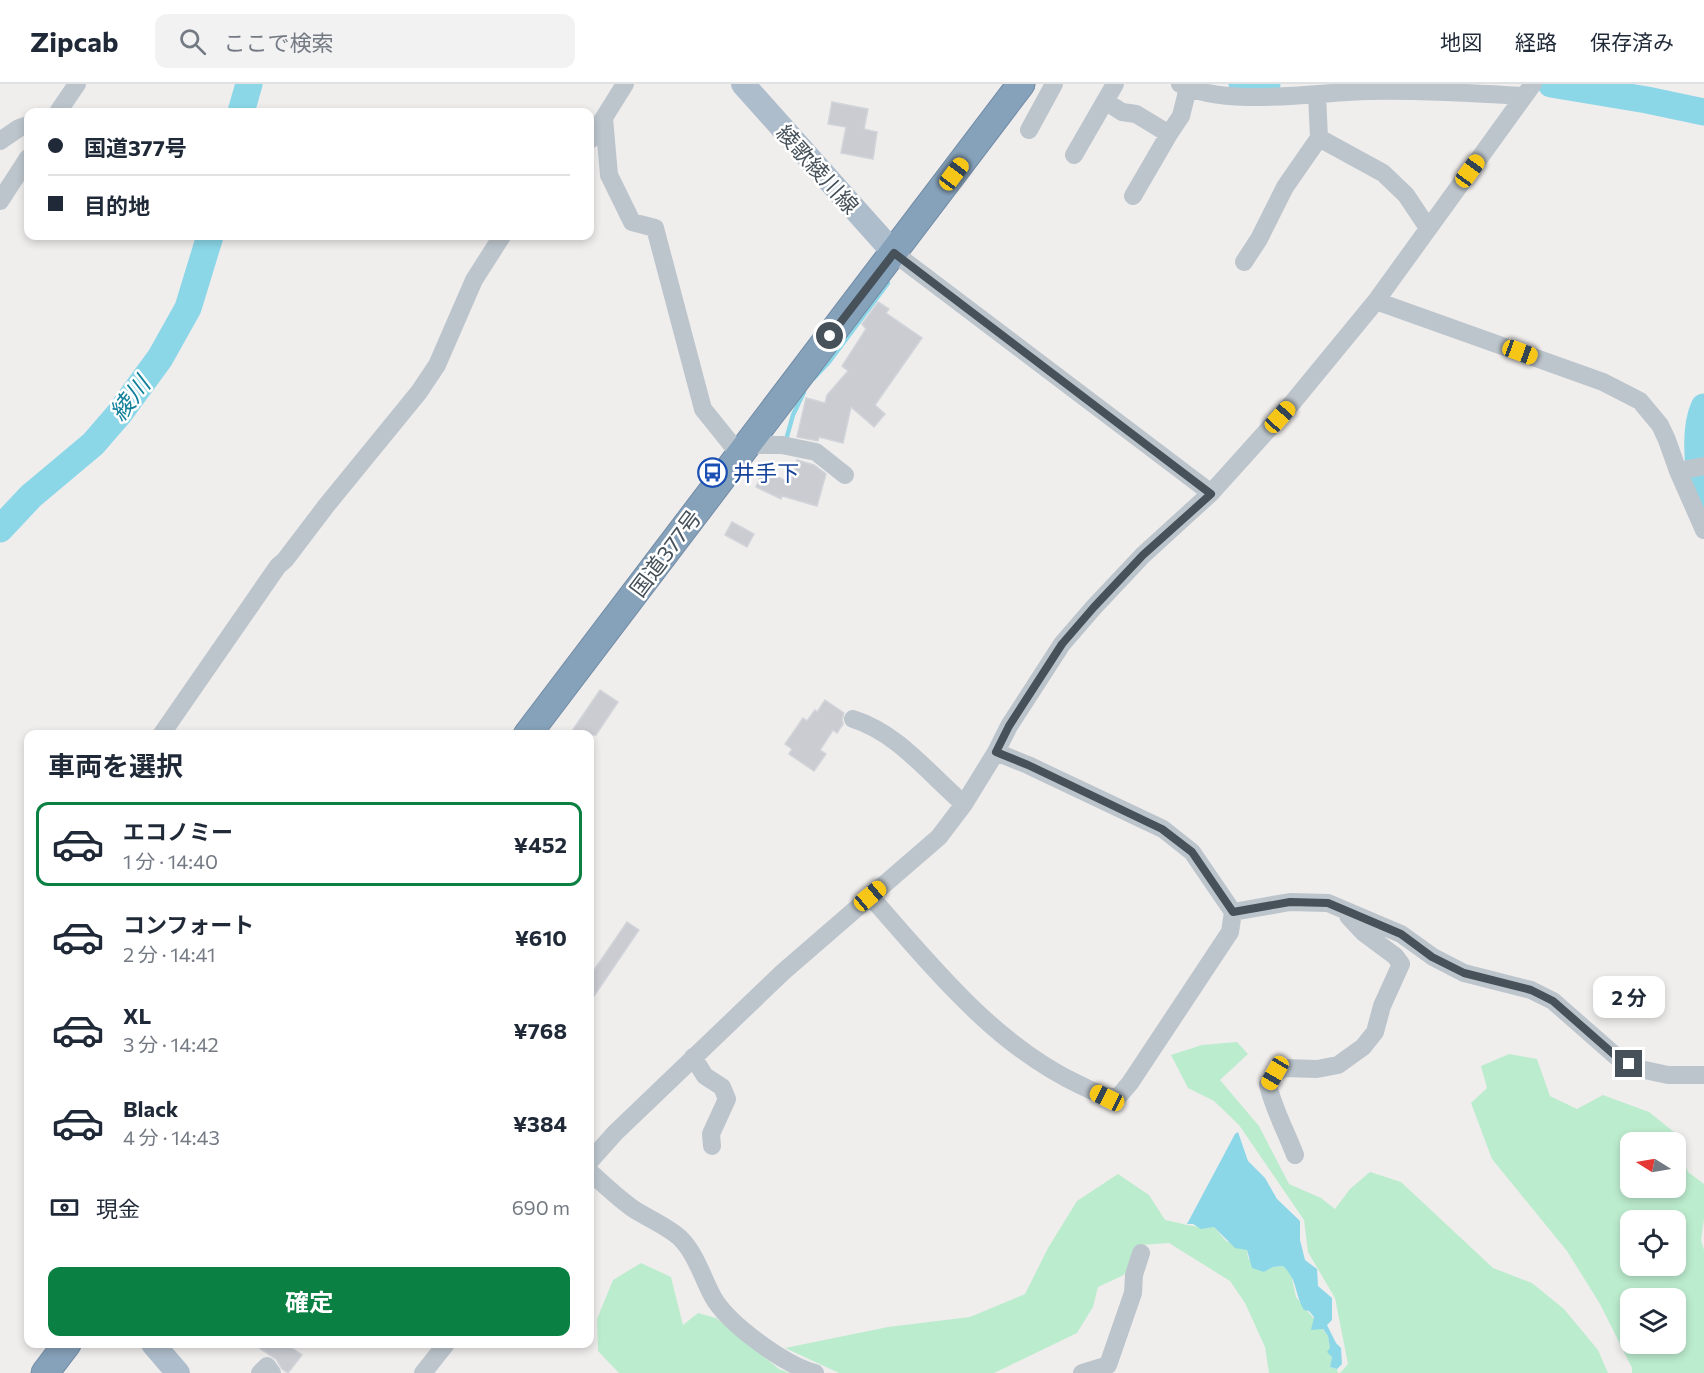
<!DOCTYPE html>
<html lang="ja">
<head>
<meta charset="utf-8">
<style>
  body { margin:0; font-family:Commissioner,"Noto Sans JP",sans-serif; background:#f2f2f3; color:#1f2937; height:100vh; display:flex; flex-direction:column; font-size:22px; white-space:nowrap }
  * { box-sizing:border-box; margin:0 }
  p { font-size:20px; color:#747a83 }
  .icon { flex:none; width:33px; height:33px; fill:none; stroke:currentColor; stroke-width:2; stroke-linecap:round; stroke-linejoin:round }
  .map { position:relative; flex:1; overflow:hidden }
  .sheet { position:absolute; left:24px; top:646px; width:570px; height:618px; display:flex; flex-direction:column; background:#fff; border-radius:12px; box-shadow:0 3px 9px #0003 }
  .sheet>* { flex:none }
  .banner { position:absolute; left:24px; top:24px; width:570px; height:132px; border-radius:12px; box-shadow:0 3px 9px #0003; display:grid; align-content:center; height:132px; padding:0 24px; background:#fff }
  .needle { width:39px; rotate:281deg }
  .fabs { position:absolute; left:1620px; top:1048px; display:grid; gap:12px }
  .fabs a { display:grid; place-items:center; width:66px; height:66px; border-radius:12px; background:#fff; box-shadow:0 3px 9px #0003; font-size:30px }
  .end { position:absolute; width:27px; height:27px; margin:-14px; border:8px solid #46515a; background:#fff; box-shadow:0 0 0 3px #fff }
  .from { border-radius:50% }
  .bubble { position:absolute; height:42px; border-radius:12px; background:#fff; box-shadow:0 3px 9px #0003; font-size:20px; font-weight:700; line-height:42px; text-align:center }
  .car { position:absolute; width:18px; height:36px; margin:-18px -9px; border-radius:8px; box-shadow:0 0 4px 2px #0007; background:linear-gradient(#f5c518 24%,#345 0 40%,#f5c518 0 76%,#345 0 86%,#f5c518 0) }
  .banner b { display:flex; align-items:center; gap:21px; height:57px; font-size:22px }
  .banner b+b { border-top:2px solid #e0e1e3 }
  .banner i { width:15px; height:15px; background:#1f2937 }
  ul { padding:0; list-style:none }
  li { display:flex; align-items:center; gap:18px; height:84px; margin:0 12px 9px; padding:0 12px; border:3px solid transparent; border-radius:12px }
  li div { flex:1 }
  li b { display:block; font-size:22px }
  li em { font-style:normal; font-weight:700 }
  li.current { border-color:#0b8043 }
  li>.icon { width:54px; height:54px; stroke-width:1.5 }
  h2 { padding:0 24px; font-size:27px; line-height:72px }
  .pay { display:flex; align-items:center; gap:15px; height:66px; padding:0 24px; font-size:22px }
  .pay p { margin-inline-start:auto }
  .primary-button { display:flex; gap:12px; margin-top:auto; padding:12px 24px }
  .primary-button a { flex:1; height:69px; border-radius:12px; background:#0b8043; color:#fff; font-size:24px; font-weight:700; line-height:69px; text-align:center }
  header { display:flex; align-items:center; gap:36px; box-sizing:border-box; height:84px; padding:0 30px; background:#fff; border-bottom:2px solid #e0e1e3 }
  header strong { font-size:28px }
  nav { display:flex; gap:33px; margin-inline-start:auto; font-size:21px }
  .search { width:420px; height:54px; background:#f2f2f3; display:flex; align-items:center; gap:15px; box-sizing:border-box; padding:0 21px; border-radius:12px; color:#747a83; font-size:22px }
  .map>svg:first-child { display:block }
  .green { fill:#bcecce; fill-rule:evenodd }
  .water { fill:#8bd7e8 }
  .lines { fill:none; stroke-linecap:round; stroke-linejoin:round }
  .stream { stroke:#8bd7e8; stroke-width:4.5 }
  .river { stroke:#8bd7e8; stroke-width:27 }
  .building { fill:#caccd2; stroke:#d1d4d9; stroke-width:1.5 }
  .highway-casing { stroke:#728ca6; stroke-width:29 }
  .minor { stroke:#bcc5cc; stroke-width:18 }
  .major { stroke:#aebdcb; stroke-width:24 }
  .highway { stroke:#86a1ba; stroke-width:27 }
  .route { stroke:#46515a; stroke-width:8 }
  .labels { text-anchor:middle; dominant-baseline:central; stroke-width:5; stroke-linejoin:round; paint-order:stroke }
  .street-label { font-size:22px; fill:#46515a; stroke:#fff }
  .transit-label { font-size:22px; fill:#164399; stroke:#fff; text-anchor:start }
  .water-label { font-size:24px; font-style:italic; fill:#12809a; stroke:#fff }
</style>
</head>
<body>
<header>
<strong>Zipcab</strong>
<div class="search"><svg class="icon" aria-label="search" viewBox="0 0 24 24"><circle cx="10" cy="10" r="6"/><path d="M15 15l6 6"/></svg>ここで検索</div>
<nav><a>地図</a><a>経路</a><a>保存済み</a></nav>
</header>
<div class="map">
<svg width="1704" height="1289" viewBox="0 0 1704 1289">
  <rect width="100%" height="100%" fill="#f0eded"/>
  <!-- green -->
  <path class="green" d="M1237,958L1248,970L1220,996L1259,1042L1289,1100L1321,1114L1335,1125L1350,1105L1370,1088L1401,1098L1493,1184L1532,1199L1564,1225L1598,1266L1608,1289H1340L1348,1280L1335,1214L1308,1168L1304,1136L1239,1041L1214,1017L1188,1004L1171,971L1202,961Z
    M1509,970L1537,975L1550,1012L1577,1025L1603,1011L1649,1028L1674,1048L1688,1088L1704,1100V1135L1701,1156L1704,1166V1289H1632V1284L1600,1220L1567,1167L1492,1075L1471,1019L1487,1004L1481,982ZM1630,1059H1676V1104H1630ZM1630,1137H1676V1182H1630ZM1630,1215H1676V1260H1630Z
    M1118,1090L1149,1111L1165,1136C1181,1139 1198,1145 1214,1143L1226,1157L1247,1166L1248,1174L1264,1188L1273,1183L1283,1182L1291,1190L1296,1213L1328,1252L1332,1273L1330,1283L1337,1285L1338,1289H1269L1265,1263L1245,1219L1230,1197L1169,1159L1140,1161L1124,1191L1098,1203L1093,1223L1077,1249L994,1289H839L785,1264L888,1243L970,1233L1025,1210L1048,1164L1077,1117Z
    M641,1179L671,1193L683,1241L698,1229L716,1234L779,1285L790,1289H619L598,1267L597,1235L613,1196Z"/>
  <!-- water -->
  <path class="water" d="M1238,1048L1248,1077L1265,1094L1277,1115L1300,1137V1156L1305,1176L1317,1185L1318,1202L1332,1214V1236L1327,1241L1336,1259L1341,1264L1342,1280L1337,1285L1330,1283L1332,1273L1327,1268L1330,1264L1328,1252L1323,1245L1311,1246L1314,1233L1309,1227L1304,1226C1294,1209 1298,1196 1283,1182L1273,1183L1264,1188L1252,1184L1247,1166L1235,1164L1214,1143L1201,1145L1193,1140H1187L1235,1050Z"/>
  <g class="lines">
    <!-- stream -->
    <path class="stream" d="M814,294L829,278L888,199
      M786,356L793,331L804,308"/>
    <!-- river -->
    <path class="river" d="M1242,0H1267
      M1551,0L1647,16L1704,28
      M241,28L249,0
      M1704,323C1693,347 1699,391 1704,417
      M0,445L31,412L93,360L119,330L160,274L188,224L210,152"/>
  </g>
  <!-- building -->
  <path class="building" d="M832,18L868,25L864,45L877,48L873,75L841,69L846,43L828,40Z
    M878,218L889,225L886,229L922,254L875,321L885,330L874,343L851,323L843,359L819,353L818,357L797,353L806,314L825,319L827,311L848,287L842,282L866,245L862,240Z
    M797,376L814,381L826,390L817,422L782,412L781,415L756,403L764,386L790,399Z
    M732,438L754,450L747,463L725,451Z
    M600,606L618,618L596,651H579L572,647Z
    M825,616L844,629L842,636L843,640L837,649L833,646L820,666L826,670L814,687L789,670L792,665L785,660L803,634L807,637L815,626L817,628Z
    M627,838L639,846L590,918V892Z
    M253,1260H286L302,1271L288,1289L282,1285L276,1275Z"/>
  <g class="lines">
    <defs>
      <path id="highway" d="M527,651L1021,0
        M45,1289L67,1260"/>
    </defs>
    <!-- highway casing -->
    <use href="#highway" class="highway-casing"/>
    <!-- minor -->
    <path class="minor" d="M1180,0C1228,24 1315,8 1369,7C1421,6 1473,9 1524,12
      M1317,10L1319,54L1383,89L1406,111L1428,144
      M1105,17L1122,28L1136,30L1169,50
      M58,28L77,0
      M604,34L609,91L632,138L655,144L703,325L740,371
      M1029,46L1054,0
      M590,56L625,0
      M0,57L19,44L28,41
      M1074,71L1115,0
      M1133,112L1169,50L1181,32L1188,4
      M0,117L28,74
      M894,169L1211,409
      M1244,178L1259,155L1285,103L1319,54
      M1376,217L1603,298L1640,317L1660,341L1667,356L1678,387L1704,446
      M747,361H782L816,368L845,391
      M1678,387L1704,382
      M853,635C898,649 929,690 964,720
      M161,651L278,482L285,476L326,422L419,308L437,281L474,196L502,152
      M996,668L1028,681L1163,745L1192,768L1233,828L1290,818L1328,819L1401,850L1433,873L1464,889L1531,906L1553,917L1618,974L1640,985L1668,991H1704
      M870,812C932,882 994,961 1080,1001C1093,1007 1104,1014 1118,1013L1130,999L1230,848L1233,828
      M693,973L705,992L722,1003L727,1015L711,1050L712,1062
      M1295,1071C1286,1047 1274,1026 1268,1001L1275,989L1285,984L1317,985L1338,981L1363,963L1375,948L1382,922L1401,880L1395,872L1364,849L1348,832
      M590,1077L615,1049L783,888L939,753L964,720L996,668L1009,642L1062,560L1094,523L1143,471L1211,409L1293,318L1376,217L1533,0
      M590,1088C603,1100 617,1113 632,1124C647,1134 665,1141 679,1153C696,1169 702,1193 713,1213C728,1240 785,1281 815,1289
      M260,1289L267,1282L272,1289
      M423,1289L446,1260
      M1082,1289L1108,1281L1133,1209L1134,1191L1141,1169"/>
    <!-- major -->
    <path class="major" d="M743,0L894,169
      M153,1260L178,1289"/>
    <!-- highway -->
    <use href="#highway" class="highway"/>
  </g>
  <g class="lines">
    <!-- route -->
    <path class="route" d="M830,252L894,169L1211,410L1143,471L1094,523L1062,560L1009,642L996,668L1028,681L1162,745L1192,768L1233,828L1290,818L1328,819L1401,850L1432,873L1464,889L1531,906L1553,917L1618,974L1629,980"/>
  </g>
  <!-- icons -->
  <defs>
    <symbol id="bus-ring" viewBox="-11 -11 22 22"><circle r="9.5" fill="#fff" stroke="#1a4fb4" stroke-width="1.5"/><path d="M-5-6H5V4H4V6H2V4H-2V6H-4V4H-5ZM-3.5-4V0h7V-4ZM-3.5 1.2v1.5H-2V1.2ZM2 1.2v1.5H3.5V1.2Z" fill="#1a4fb4"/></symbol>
  </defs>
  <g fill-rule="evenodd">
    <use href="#bus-ring" x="696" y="372" width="33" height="33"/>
  </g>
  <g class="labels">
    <!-- street labels -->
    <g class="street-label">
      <text transform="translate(818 85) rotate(48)">綾歌綾川線</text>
      <text transform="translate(665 469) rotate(-53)">国道377号</text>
    </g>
    <!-- transit labels -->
    <g class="transit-label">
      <text x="733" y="388">井手下</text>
    </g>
    <!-- water labels -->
    <g class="water-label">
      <text transform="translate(129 314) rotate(-52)">綾川</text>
    </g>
  </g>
</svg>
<div class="fabs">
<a><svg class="needle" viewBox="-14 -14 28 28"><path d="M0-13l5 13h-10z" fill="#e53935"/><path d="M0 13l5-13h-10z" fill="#747a83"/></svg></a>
<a><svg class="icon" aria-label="locate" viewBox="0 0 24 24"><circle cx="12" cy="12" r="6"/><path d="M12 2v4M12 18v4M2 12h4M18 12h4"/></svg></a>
<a><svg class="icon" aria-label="layers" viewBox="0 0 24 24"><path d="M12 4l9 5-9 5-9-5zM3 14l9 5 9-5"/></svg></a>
</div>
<i class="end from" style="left:830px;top:252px"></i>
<i class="end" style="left:1629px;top:980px"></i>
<div class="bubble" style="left:1593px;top:892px;width:72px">2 分</div>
<i class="car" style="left:1470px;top:87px;rotate:36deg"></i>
<i class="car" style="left:954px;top:90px;rotate:37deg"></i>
<i class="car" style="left:1520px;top:268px;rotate:110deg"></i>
<i class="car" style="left:1280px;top:333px;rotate:42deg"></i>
<i class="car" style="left:870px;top:812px;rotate:50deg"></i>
<i class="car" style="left:1275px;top:989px;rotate:210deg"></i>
<i class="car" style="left:1107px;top:1014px;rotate:296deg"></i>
<div class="banner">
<b><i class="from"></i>国道377号</b>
<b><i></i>目的地</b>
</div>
<section class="sheet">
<h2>車両を選択</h2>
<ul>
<li class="current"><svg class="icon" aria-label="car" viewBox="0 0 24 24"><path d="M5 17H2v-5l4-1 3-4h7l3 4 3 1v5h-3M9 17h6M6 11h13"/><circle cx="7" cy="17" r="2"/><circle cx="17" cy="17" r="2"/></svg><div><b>エコノミー</b><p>1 分 · 14:40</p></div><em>¥452</em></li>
<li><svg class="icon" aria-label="car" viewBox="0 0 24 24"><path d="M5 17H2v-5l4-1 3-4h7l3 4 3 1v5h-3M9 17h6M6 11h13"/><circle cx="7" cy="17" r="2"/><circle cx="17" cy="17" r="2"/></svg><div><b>コンフォート</b><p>2 分 · 14:41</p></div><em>¥610</em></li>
<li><svg class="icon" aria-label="car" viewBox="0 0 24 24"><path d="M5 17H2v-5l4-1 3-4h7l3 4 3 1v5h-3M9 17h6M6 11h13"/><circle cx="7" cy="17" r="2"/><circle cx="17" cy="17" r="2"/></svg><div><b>XL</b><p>3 分 · 14:42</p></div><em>¥768</em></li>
<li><svg class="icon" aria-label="car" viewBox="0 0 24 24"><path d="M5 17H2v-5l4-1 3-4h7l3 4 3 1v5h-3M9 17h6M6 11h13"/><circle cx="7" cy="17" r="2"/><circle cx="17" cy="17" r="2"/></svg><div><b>Black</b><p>4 分 · 14:43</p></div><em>¥384</em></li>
</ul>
<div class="pay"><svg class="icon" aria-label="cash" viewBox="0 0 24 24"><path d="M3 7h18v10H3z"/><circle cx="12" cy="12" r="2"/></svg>現金<p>690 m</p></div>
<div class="primary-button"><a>確定</a></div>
</section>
</div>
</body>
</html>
